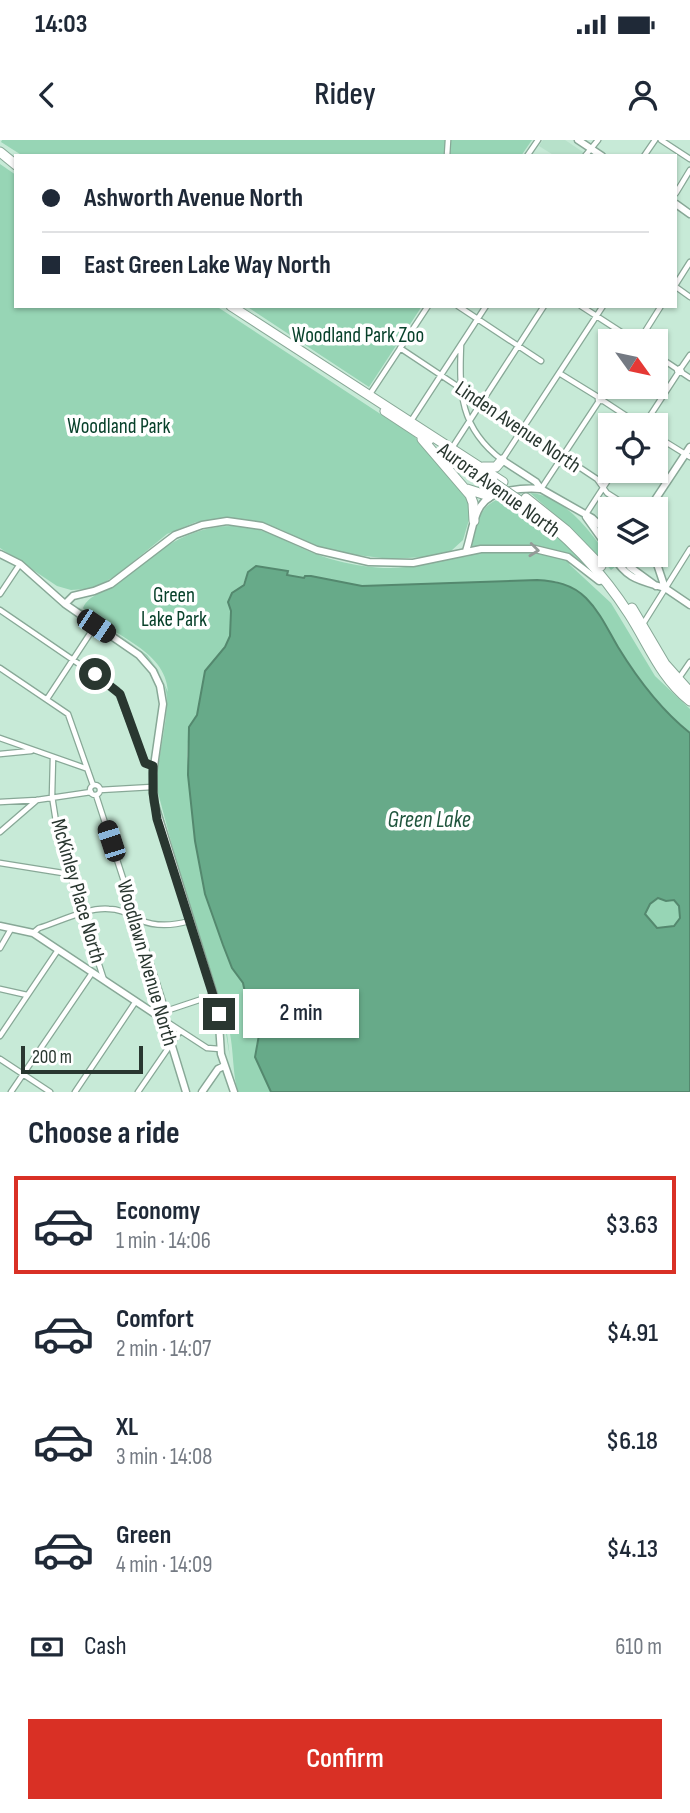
<!DOCTYPE html>
<html lang="en">
<head>
<meta charset="utf-8">
<style>
  body { margin:0; font-family:"Sofia Sans Condensed",sans-serif; background:#f6f6f7; color:#1f2937; height:100vh; display:flex; flex-direction:column; font-size:26px; white-space:nowrap }
  * { box-sizing:border-box; margin:0 }
  p { font-size:23px; color:#747a83 }
  .icon { flex:none; width:38px; height:38px; fill:none; stroke:currentColor; stroke-width:2; stroke-linecap:round; stroke-linejoin:round }
  .map { position:relative; height:952px; overflow:hidden }
  .panel { display:flex; flex-direction:column; background:#fff; flex:1 }
  .panel>* { flex:none }
  .hud { position:absolute; left:14px; top:14px; width:663px; height:154px; border-radius:0px; box-shadow:0 2px 5px #0004; display:grid; align-content:center; height:154px; padding:0 28px; background:#fff }
  .needle { width:46px; rotate:123deg }
  .controls { position:absolute; left:598px; top:189px; display:grid; gap:14px }
  .controls a { display:grid; place-items:center; width:70px; height:70px; border-radius:0px; background:#fff; box-shadow:0 2px 5px #0004; font-size:35px }
  .scale { position:absolute; left:21px; bottom:18px; width:122px; box-sizing:border-box; padding-left:7px; border:4px solid #293730; border-top:0; font-size:19px; line-height:24px; white-space:nowrap; color:#293730; -webkit-text-stroke:5px #fff; paint-order:stroke }
  .end { position:absolute; width:32px; height:32px; margin:-16px; border:9px solid #293730; background:#fff; box-shadow:0 0 0 4px #fff }
  .from { border-radius:50% }
  .bubble { position:absolute; height:49px; border-radius:0px; background:#fff; box-shadow:0 2px 5px #0004; font-size:23px; font-weight:600; line-height:49px; text-align:center }
  .car { position:absolute; width:21px; height:42px; margin:-21px -10px; border-radius:9px; box-shadow:0 0 5px 2px #0007; background:linear-gradient(#222 24%,#8ab4d8 0 40%,#222 0 76%,#8ab4d8 0 86%,#222 0) }
  .hud b { display:flex; align-items:center; gap:24px; height:66px; font-size:26px }
  .hud b+b { border-top:2px solid #e0e1e3 }
  .hud i { width:18px; height:18px; background:#1f2937 }
  ul { padding:0; list-style:none }
  li { display:flex; align-items:center; gap:21px; height:98px; margin:0 14px 10px; padding:0 14px; border:4px solid transparent; border-radius:0px }
  li div { flex:1 }
  li b { display:block; font-size:26px }
  li em { font-style:normal; font-weight:600 }
  li.selected { border-color:#d93025 }
  li>.icon { width:63px; height:63px; stroke-width:1.5 }
  h2 { padding:0 28px; font-size:32px; line-height:84px }
  .pay { display:flex; align-items:center; gap:18px; height:77px; padding:0 28px; font-size:26px }
  .pay p { margin-inline-start:auto }
  .primary-button { display:flex; gap:14px; margin-top:auto; padding:14px 28px }
  .primary-button a { flex:1; height:80px; border-radius:0px; background:#d93025; color:#fff; font-size:28px; font-weight:600; line-height:80px; text-align:center }
  .status { display:flex; justify-content:space-between; align-items:center; height:49px; padding:0 35px; background:#fff; direction:ltr }
  .status svg { height:19px; fill:currentColor }
  header { display:flex; justify-content:space-between; align-items:center; height:91px; padding:0 28px; background:#fff; font-size:32px; font-weight:600 }
  .map>svg:first-child { display:block }
  .built { fill:#b7e1ca }
  .green { fill:#97d5b5 }
  .water { fill:#67aa89; stroke:#54886e; stroke-width:2; fill-rule:evenodd }
  .lines { fill:none; stroke-linecap:round; stroke-linejoin:round }
  .street-casing { stroke:#88a897; stroke-width:7 }
  .secondary-casing { stroke:#88a897; stroke-width:9 }
  .highway-casing { stroke:#88a897; stroke-width:11 }
  .street { stroke:#fff; stroke-width:4.5 }
  .secondary { stroke:#fff; stroke-width:6 }
  .highway { stroke:#fff; stroke-width:9 }
  .highway-bridge-casing { stroke:#88a897; stroke-width:11; stroke-linecap:butt }
  .highway-bridge { stroke:#fff; stroke-width:9 }
  .oneway { stroke:#949b98 }
  .route { stroke:#293730; stroke-width:9 }
  .labels { text-anchor:middle; dominant-baseline:central; stroke-width:7; stroke-linejoin:round; paint-order:stroke }
  .park-label { font-size:21px; fill:#08412b; stroke:#fff }
  .street-label { font-size:21px; fill:#293730; stroke:#fff }
  .water-label { font-size:23px; font-style:italic; fill:#20553d; stroke:#fff }
</style>
</head>
<body>
<div class="status"><b>14:03</b><svg viewBox="0 0 49 12"><path d="M0 12V9h3v3zM5 12V6h3v6zM10 12V3h3v9zM15 12V0h3v12zM26 1h20v11H26zM47 4h2v5h-2z"/></svg></div>
<header><svg class="icon" aria-label="back" viewBox="0 0 24 24"><path d="M15 5l-7 7 7 7"/></svg>Ridey<svg class="icon" aria-label="person" viewBox="0 0 24 24"><circle cx="12" cy="8" r="4"/><path d="M4 21q1-7 8-7t8 7"/></svg></header>
<div class="map">
<svg width="690" height="952" viewBox="0 0 690 952">
  <rect width="100%" height="100%" fill="#c7ead7"/>
  <!-- built -->
  <path class="built" d="M543,0H565L589,16H555L539,6Z"/>
  <!-- green -->
  <path class="green" d="M2,0H532L521,16H23L1,2Z
    M0,24L16,35V166H216L414,296L467,356L471,373L463,400L451,411L424,417L391,419L339,413L312,405L282,390L255,381L225,379L196,382L167,394L117,435L98,446L86,449L71,450L57,446L0,408Z
    M246,166H422L369,247Z
    M530,353C567,355 596,399 615,427L611,430L575,392Z
    M507,358L556,394L592,429L590,431L572,415L563,413L570,425L611,463L655,536L690,569V593C662,571 640,540 620,510C599,479 593,454 555,441L362,446L290,436L287,435V431L256,426L247,435L230,474V496L201,552L197,575L189,587L187,616L195,701L205,754L232,828L243,843L247,862L257,884L259,895L256,907L258,925L271,952H238C231,928 235,900 225,877L230,918L222,868L158,667L156,653L177,724L157,649L156,651C157,621 165,594 167,565C170,518 117,495 85,474L78,467L147,515L158,530L168,552C166,508 108,495 83,468C89,453 109,452 121,441C162,404 211,371 269,393C292,403 313,415 338,421C359,426 384,430 406,427C428,425 448,419 469,416C475,390 477,360 507,358Z
    M659,758L663,760H674L679,766L680,778L674,786L657,788L645,774L650,764Z"/>
  <!-- water -->
  <path class="water" d="M256,426L288,431L287,435L304,438L305,436H311L362,446L537,440C555,441 572,444 586,458C600,472 608,490 618,507C637,538 661,570 690,593V952H271L255,917L259,895L257,884L247,862L243,843L232,828L223,805L205,754L195,701L188,635L189,587L197,575L205,531L225,507L230,496L231,471L228,462L232,453L244,445L248,432ZM658,758L666,761L674,760L679,766L680,778L674,786L657,788L645,774L650,764Z"/>
  <g class="lines">
    <defs>
      <path id="street" d="M661,0L690,19
        M447,16L448,0
        M527,16L538,0
        M585,16L598,0
        M644,16L655,0
        M676,53L690,30
        M676,144L690,122
        M676,147L690,157
        M458,166L541,221
        M581,166L635,201
        M639,201L661,166
        M461,205C459,253 460,288 502,320L603,166
        M400,208L597,339L607,353L632,369
        M656,215L677,229
        M681,228L690,215
        M681,232L690,238
        M559,233L598,257
        M370,254L428,166
        M598,257H602V261L598,260Z
        M602,257L611,243
        M602,260L640,285
        M411,281L486,166
        M644,285L678,233L682,232L680,228L677,230L678,233
        M656,296L690,317
        M452,308L544,166
        M541,349L599,261
        M586,374L614,331
        M0,454L18,427
        M0,470L117,550L145,621L153,626
        M643,484L690,409
        M0,528L68,574L93,645
        M679,538L690,522
        M47,559L95,486
        M0,598L85,628
        M0,614L31,611
        M53,618L52,656L59,701L104,840
        M90 650a5 5 0 1 1 10 0a5 5 0 1 1-10 0Z
        M100,650L152,647
        M96,655L166,871L164,880L207,908L220,909
        M0,662L37,660L91,652
        M0,692L37,660
        M0,723L69,734
        M33,793L39,788C59,782 88,767 109,769C121,769 129,775 140,780C156,787 172,786 189,781
        M0,808L11,789
        M0,849L27,855
        M166,871L214,855
        M0,896L58,810
        M0,919L50,952
        M11,952L92,833
        M75,952L136,861
        M138,952L180,891"/>
      <path id="secondary" d="M578,0L602,16
        M676,64L690,74
        M502,320L536,342L541,349L592,378L611,396
        M649,369L690,307
        M586,377L611,412
        M466,411C475,384 472,357 507,351C518,349 529,348 540,349
        M0,414L20,424L65,464L139,515L153,531L160,546L163,564L153,633L154,662L218,868L221,914L234,952
        M612,415C628,440 638,440 665,448
        M622,415L630,427L656,446
        M654,415L665,448L690,465
        M65,464L73,456L94,451L111,444L175,395L202,385L227,381L262,386L317,410L369,422L413,423L481,409H535L568,417L599,441L604,440
        M0,786L33,793L164,880L186,952
        M202,952L218,929L224,926"/>
      <path id="highway" d="M0,12L16,25
        M231,166L503,342
        M385,271L429,300
        M422,299L470,355L473,363L474,381
        M483,327H496L502,320
        M467,349L489,356
        M526,358L566,390L601,426
        M517,359C562,390 600,429 629,474C649,505 660,537 690,561
        M632,468L665,524L690,552"/>
    </defs>
    <!-- street casing -->
    <use href="#street" class="street-casing"/>
    <!-- secondary casing -->
    <use href="#secondary" class="secondary-casing"/>
    <!-- highway casing -->
    <use href="#highway" class="highway-casing"/>
    <!-- street -->
    <use href="#street" class="street"/>
    <!-- secondary -->
    <use href="#secondary" class="secondary"/>
    <!-- highway -->
    <use href="#highway" class="highway"/>
    <defs>
      <path id="highway-bridge" d="M494,343L517,359"/>
    </defs>
    <!-- highway-bridge casing -->
    <use href="#highway-bridge" class="highway-bridge-casing"/>
    <!-- highway-bridge -->
    <use href="#highway-bridge" class="highway-bridge"/>
  </g>
  <!-- one-way arrows -->
  <defs><path id="oneway-chevron" d="M-2-3.5L2.5 0L-2 3.5" fill="none" stroke-width="1.6" stroke-linecap="round" stroke-linejoin="round" transform="scale(1.75)"/></defs>
  <use class="oneway" href="#oneway-chevron" transform="translate(534 410) rotate(6)"/>
  <g class="lines">
    <!-- route -->
    <path class="route" d="M95,534L120,554L145,623L153,626V653L157,679L219,874"/>
  </g>
  <g class="labels">
    <!-- park labels -->
    <g class="park-label">
      <text x="358" y="195">Woodland Park Zoo</text>
      <text x="119" y="286">Woodland Park</text>
      <text x="174" y="455">Green<tspan x="174" dy="24">Lake Park</tspan></text>
    </g>
    <!-- street labels -->
    <g class="street-label">
      <text transform="translate(518 287) rotate(34)">Linden Avenue North</text>
      <text transform="translate(499 350) rotate(36)">Aurora Avenue North</text>
      <text transform="translate(78 751) rotate(74)">McKinley Place North</text>
      <text transform="translate(147 823) rotate(74)">Woodlawn Avenue North</text>
    </g>
    <!-- water labels -->
    <g class="water-label">
      <text x="429" y="680">Green Lake</text>
    </g>
  </g>
</svg>
<div class="controls">
<a><svg class="needle" viewBox="-14 -14 28 28"><path d="M0-13l5 13h-10z" fill="#e53935"/><path d="M0 13l5-13h-10z" fill="#747a83"/></svg></a>
<a><svg class="icon" aria-label="locate" viewBox="0 0 24 24"><circle cx="12" cy="12" r="6"/><path d="M12 2v4M12 18v4M2 12h4M18 12h4"/></svg></a>
<a><svg class="icon" aria-label="layers" viewBox="0 0 24 24"><path d="M12 4l9 5-9 5-9-5zM3 14l9 5 9-5"/></svg></a>
</div>
<div class="scale">200 m</div>
<i class="end from" style="left:95px;top:534px"></i>
<i class="end" style="left:219px;top:874px"></i>
<div class="bubble" style="left:243px;top:849px;width:116px">2 min</div>
<i class="car" style="left:96px;top:486px;rotate:124deg"></i>
<i class="car" style="left:111px;top:701px;rotate:342deg"></i>
<div class="hud">
<b><i class="from"></i>Ashworth Avenue North</b>
<b><i></i>East Green Lake Way North</b>
</div>
</div>
<section class="panel">
<h2>Choose a ride</h2>
<ul>
<li class="selected"><svg class="icon" aria-label="car" viewBox="0 0 24 24"><path d="M5 17H2v-5l4-1 3-4h7l3 4 3 1v5h-3M9 17h6M6 11h13"/><circle cx="7" cy="17" r="2"/><circle cx="17" cy="17" r="2"/></svg><div><b>Economy</b><p>1 min · 14:06</p></div><em>$3.63</em></li>
<li><svg class="icon" aria-label="car" viewBox="0 0 24 24"><path d="M5 17H2v-5l4-1 3-4h7l3 4 3 1v5h-3M9 17h6M6 11h13"/><circle cx="7" cy="17" r="2"/><circle cx="17" cy="17" r="2"/></svg><div><b>Comfort</b><p>2 min · 14:07</p></div><em>$4.91</em></li>
<li><svg class="icon" aria-label="car" viewBox="0 0 24 24"><path d="M5 17H2v-5l4-1 3-4h7l3 4 3 1v5h-3M9 17h6M6 11h13"/><circle cx="7" cy="17" r="2"/><circle cx="17" cy="17" r="2"/></svg><div><b>XL</b><p>3 min · 14:08</p></div><em>$6.18</em></li>
<li><svg class="icon" aria-label="car" viewBox="0 0 24 24"><path d="M5 17H2v-5l4-1 3-4h7l3 4 3 1v5h-3M9 17h6M6 11h13"/><circle cx="7" cy="17" r="2"/><circle cx="17" cy="17" r="2"/></svg><div><b>Green</b><p>4 min · 14:09</p></div><em>$4.13</em></li>
</ul>
<div class="pay"><svg class="icon" aria-label="cash" viewBox="0 0 24 24"><path d="M3 7h18v10H3z"/><circle cx="12" cy="12" r="2"/></svg>Cash<p>610 m</p></div>
<div class="primary-button"><a>Confirm</a></div>
</section>
</body>
</html>
